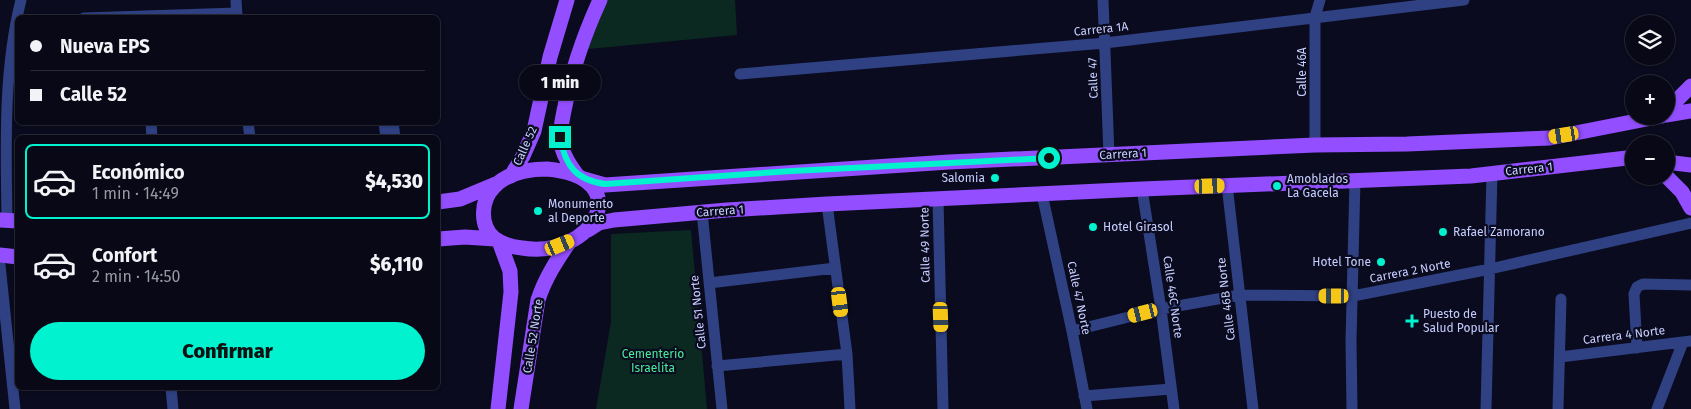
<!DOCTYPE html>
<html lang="es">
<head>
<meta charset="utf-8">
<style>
  body { margin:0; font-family:"Fira Sans",sans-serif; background:#161623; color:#f1f3f6; height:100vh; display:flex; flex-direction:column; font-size:19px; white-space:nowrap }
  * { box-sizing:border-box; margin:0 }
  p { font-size:16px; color:#989aa1 }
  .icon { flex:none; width:28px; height:28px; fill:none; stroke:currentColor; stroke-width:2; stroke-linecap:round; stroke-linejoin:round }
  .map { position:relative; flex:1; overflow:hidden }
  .details { position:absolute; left:15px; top:135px; width:425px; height:255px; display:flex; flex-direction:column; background:#080816; border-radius:8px; box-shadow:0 1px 4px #0004,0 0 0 1px #292935 }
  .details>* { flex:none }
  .guide { position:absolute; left:15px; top:15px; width:425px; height:110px; border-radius:8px; box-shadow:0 1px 4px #0004,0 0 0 1px #292935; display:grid; align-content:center; height:110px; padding:0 15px; background:#080816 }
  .controls { position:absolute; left:1625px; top:15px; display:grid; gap:10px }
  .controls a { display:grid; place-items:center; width:50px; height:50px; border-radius:50%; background:#080816; box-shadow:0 1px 4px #0004,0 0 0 1px #292935; font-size:25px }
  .end { position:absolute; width:22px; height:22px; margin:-11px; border:6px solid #00f2cf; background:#111; box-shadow:0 0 0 2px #111 }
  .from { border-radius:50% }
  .bubble { position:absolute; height:35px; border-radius:18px; background:#080816; box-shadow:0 1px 4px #0004,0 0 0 1px #292935; font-size:16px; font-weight:800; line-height:35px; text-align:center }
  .car { position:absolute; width:15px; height:30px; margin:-15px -8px; border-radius:6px; box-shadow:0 0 4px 1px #0007; background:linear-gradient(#f5c518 24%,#345 0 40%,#f5c518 0 76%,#345 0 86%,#f5c518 0) }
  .guide b { display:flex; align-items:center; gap:18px; height:48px; font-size:19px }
  .guide b+b { border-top:1px solid #292935 }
  .guide i { width:12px; height:12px; background:#f1f3f6 }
  ul { padding:9px 0 0; list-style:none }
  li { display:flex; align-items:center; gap:15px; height:75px; margin:0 10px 8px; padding:0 5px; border:2px solid transparent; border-radius:8px }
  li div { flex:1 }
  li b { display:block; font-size:19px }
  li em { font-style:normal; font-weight:800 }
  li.current { border-color:#00f2cf }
  li>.icon { width:45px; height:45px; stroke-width:1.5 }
  .cta { display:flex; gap:10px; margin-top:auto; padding:10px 15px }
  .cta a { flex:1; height:58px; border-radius:30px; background:#00f2cf; color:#111; font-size:20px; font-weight:800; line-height:58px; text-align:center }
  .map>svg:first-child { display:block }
  .green { fill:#0c2921 }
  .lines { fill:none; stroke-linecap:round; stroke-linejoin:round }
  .minor { stroke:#2f4183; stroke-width:11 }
  .major { stroke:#924eff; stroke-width:15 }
  .route { stroke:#00f2cf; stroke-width:6 }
  .poi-dot { fill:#00f2cf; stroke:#0a0b1e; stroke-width:2 }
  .labels { text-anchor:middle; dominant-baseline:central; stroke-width:4.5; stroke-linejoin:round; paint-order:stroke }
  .street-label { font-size:12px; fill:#c7ceff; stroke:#0a0b1e }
  .poi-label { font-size:12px; fill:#c7ceff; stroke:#0a0b1e; text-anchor:start }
  .park-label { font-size:12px; fill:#47eb9a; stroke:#0a0b1e }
</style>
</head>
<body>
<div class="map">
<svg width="1691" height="409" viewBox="0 0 1691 409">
  <rect width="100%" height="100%" fill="#0a0b1e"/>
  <!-- green -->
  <path class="green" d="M600,0H735L737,35L588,49Z
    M691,230L707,409H596L611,322V234Z"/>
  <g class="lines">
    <!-- minor -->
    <path class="minor" d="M236,0L237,18
      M1103,0L1109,155
      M84,18L237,13
      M740,74L1105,43L1464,0
      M151,122L152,138
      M248,122L250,138
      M384,122L386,138
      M393,122L395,138
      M1315,145V17L1320,0
      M1227,185L1253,409
      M1142,189L1161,309L1174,409
      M1042,194L1072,331L1087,409
      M938,199L943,409
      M827,204L847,354L850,409
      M702,212L722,409
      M7,220C6,147 3,72 21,0
      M0,265L15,409
      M709,283L835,268
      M1072,331L1161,309L1240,295L1353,296L1490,269L1691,223
      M1637,348L1634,294L1637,287L1643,284L1691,285
      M1560,357L1691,341
      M717,366L847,354
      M171,388L173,409
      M1084,396L1171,389
      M1352,409L1351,341L1355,180
      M1486,409L1492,173
      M1558,409L1561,299
      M1657,409L1683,342"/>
    <!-- major -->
    <path class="major" d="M1666,111L1691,86
      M1666,115L1691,111
      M1666,162L1691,165
      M547,169C639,177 594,260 522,248C513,247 501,244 494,238C479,225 481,200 494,187C507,173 529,169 547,169Z
      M577,175C571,167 565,159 562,148C559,134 562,120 565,106C572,69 584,35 600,0
      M511,176L523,156L534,131L550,57L567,0
      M1666,176L1682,192L1691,208
      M584,179L605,185L949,162L1315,145L1407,144L1550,138L1662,116
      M438,202L460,199L496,184
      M0,220L18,221
      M588,230L599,223L614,220L727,210L827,204L1142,189L1471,176L1627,158L1634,159
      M438,239L465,237L495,239
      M0,255L18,257
      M498,409L511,292L510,271L499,241
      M521,409L538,300C545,278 557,260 570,241"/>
  </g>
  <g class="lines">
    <!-- route -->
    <path class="route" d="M560,137C565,166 576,180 605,184L792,171L1049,158"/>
  </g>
  <!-- markers -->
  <g class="poi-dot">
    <circle cx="995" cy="178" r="5"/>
    <circle cx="1277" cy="186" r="5"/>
    <circle cx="538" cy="211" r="5"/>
    <circle cx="1093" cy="227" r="5"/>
    <circle cx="1443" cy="232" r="5"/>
    <circle cx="1381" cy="262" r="5"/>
    <path d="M1409.5 313.5h5v5h5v5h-5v5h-5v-5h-5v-5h5z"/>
  </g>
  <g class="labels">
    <!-- street labels -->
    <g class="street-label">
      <text transform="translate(1101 29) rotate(-6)">Carrera 1A</text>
      <text transform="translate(1302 72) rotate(-90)">Calle 46A</text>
      <text transform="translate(1093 78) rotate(-92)">Calle 47</text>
      <text transform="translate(525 146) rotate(-66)">Calle 52</text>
      <text transform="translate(1123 154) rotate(-3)">Carrera 1</text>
      <text transform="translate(1529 169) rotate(-6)">Carrera 1</text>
      <text transform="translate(720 211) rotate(-4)">Carrera 1</text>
      <text transform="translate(925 245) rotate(-91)">Calle 49 Norte</text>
      <text transform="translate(1410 271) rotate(-11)">Carrera 2 Norte</text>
      <text transform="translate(1173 297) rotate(82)">Calle 46C Norte</text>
      <text transform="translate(1079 298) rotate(78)">Calle 47 Norte</text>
      <text transform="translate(1226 299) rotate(-97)">Calle 46B Norte</text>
      <text transform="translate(698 312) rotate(-96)">Calle 51 Norte</text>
      <text transform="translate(1624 335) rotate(-7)">Carrera 4 Norte</text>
      <text transform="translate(533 336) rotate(-81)">Calle 52 Norte</text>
    </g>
    <!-- poi labels -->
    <g class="poi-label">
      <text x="985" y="178" text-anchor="end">Salomia</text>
      <text x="1287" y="179">Amoblados<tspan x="1287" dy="14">La Gacela</tspan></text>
      <text x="548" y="204">Monumento<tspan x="548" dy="14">al Deporte</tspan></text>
      <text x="1103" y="227">Hotel Girasol</text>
      <text x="1453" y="232">Rafael Zamorano</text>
      <text x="1371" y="262" text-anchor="end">Hotel Tone</text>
      <text x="1423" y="314">Puesto de<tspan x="1423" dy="14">Salud Popular</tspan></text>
    </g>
    <!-- park labels -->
    <g class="park-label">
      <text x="653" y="354">Cementerio<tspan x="653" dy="14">Israelita</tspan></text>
    </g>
  </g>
</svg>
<div class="controls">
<a><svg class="icon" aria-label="layers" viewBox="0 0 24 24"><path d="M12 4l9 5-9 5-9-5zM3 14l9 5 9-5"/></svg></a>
<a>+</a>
<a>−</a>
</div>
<i class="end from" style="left:1049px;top:158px"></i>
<i class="end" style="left:560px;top:137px"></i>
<div class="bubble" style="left:519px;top:65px;width:82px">1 min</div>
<i class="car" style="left:1564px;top:135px;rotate:261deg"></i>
<i class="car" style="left:1210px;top:186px;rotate:88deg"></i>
<i class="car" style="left:560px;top:245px;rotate:68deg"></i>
<i class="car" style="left:1334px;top:296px;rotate:270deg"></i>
<i class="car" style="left:840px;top:302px;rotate:173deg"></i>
<i class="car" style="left:1143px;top:313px;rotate:256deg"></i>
<i class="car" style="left:941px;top:317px;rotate:178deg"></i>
<div class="guide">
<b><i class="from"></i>Nueva EPS</b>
<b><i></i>Calle 52</b>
</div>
<section class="details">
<ul>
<li class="current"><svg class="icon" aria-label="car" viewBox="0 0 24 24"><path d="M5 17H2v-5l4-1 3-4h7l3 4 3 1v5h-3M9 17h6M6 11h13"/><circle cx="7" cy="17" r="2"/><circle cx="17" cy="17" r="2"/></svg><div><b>Económico</b><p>1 min · 14:49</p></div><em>$4,530</em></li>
<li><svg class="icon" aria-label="car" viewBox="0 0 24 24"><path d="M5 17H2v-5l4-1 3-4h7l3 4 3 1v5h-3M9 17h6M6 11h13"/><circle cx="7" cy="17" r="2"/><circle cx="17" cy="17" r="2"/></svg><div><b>Confort</b><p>2 min · 14:50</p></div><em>$6,110</em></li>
</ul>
<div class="cta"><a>Confirmar</a></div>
</section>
</div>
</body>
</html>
